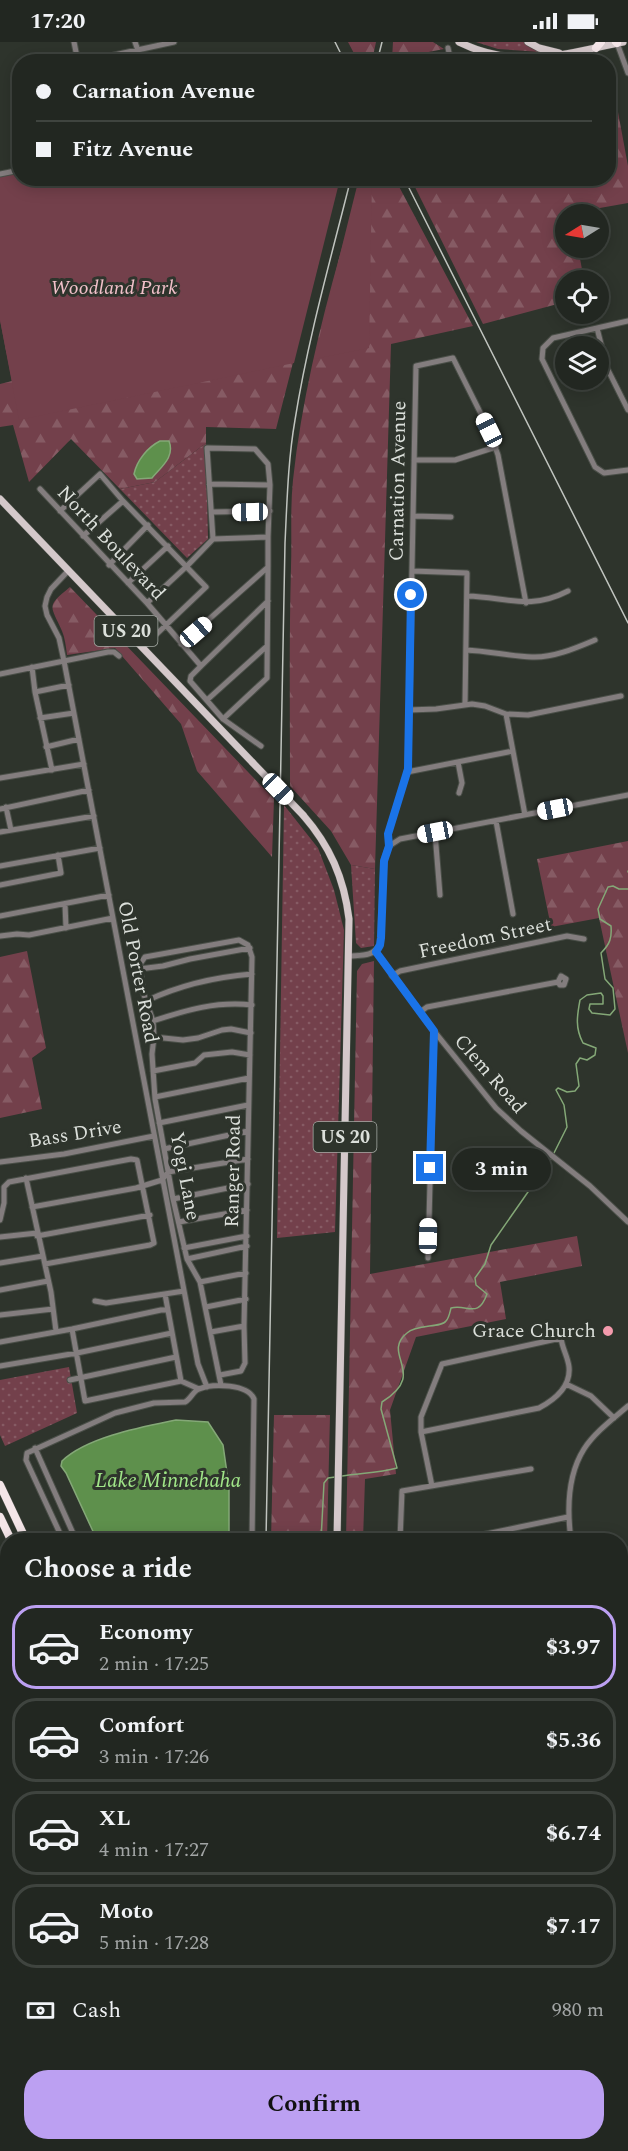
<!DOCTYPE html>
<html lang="en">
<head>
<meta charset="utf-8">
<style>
  body { margin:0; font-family:Spectral,serif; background:#2e332e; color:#f1f3f6; height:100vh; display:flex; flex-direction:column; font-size:22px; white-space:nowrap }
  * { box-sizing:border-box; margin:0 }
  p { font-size:20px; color:#a2a5a5 }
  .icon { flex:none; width:33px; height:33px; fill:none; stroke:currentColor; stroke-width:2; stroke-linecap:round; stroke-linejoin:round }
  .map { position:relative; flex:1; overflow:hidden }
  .side { position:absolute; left:0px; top:1491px; width:628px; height:618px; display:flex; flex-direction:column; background:#222721; border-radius:24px 24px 0 0; box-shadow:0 3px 15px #0003,0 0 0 2px #3f443f }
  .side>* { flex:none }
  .banner { position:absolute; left:12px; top:12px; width:604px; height:132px; border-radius:24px; box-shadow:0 3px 15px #0003,0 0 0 2px #3f443f; display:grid; align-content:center; height:132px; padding:0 24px; background:#222721 }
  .needle { width:39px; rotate:259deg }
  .controls { position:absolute; left:555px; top:162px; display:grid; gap:12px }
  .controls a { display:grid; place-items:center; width:54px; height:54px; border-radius:50%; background:#222721; box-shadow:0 3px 15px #0003,0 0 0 2px #3f443f; font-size:30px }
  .end { position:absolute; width:27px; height:27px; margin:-14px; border:8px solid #1a73e8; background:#fff; box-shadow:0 0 0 3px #fff }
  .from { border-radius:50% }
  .bubble { position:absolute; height:42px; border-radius:21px; background:#222721; box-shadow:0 3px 15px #0003,0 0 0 2px #3f443f; font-size:20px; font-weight:700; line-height:42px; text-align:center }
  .car { position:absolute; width:18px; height:36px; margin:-18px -9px; border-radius:8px; box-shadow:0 0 4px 2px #0007; background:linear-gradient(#fff 24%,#345 0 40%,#fff 0 76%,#345 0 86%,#fff 0) }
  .banner b { display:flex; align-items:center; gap:21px; height:57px; font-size:22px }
  .banner b+b { border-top:2px solid #3f443f }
  .banner i { width:15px; height:15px; background:#f1f3f6 }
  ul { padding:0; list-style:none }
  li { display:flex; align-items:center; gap:18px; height:84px; margin:0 12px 9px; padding:0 12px; border:3px solid #3f443f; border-radius:24px }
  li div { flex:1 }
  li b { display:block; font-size:22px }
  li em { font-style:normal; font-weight:700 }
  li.on { border-color:#bca0f2 }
  li>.icon { width:54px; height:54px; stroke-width:1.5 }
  h2 { padding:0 24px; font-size:27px; line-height:72px }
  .pay { display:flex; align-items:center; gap:15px; height:66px; padding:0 24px; font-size:22px }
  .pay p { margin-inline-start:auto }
  .cta { display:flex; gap:12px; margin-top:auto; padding:12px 24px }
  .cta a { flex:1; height:69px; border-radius:24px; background:#bca0f2; color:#111; font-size:24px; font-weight:700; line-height:69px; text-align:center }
  .status { display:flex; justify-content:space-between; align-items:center; height:42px; padding:0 30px; background:#222721; direction:ltr }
  .status svg { height:16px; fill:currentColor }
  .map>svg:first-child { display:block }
  .grass { fill:url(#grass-dots) }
  .forest { fill:url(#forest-firs) }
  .park { fill:#73404b }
  .water { fill:#5e904c; stroke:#84a877; stroke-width:1.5 }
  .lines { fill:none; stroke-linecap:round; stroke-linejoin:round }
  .stream { stroke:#84a877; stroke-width:1.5 }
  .minor-casing { stroke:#4a4f48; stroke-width:7 }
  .major-casing { stroke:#4a4f48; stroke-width:8 }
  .highway-casing { stroke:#4a4f48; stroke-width:9 }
  .minor { stroke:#837d7e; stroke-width:5 }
  .major { stroke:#d4c8ca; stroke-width:7 }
  .highway { stroke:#f4e5e8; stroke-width:8 }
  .rail { stroke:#c0c4bf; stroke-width:1.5 }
  .major-bridge-casing { stroke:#4a4f48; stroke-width:8; stroke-linecap:butt }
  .highway-bridge-casing { stroke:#4a4f48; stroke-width:9; stroke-linecap:butt }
  .major-bridge { stroke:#d4c8ca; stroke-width:7 }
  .highway-bridge { stroke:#f4e5e8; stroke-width:8 }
  .route { stroke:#1a73e8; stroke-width:8 }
  .poi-dot { fill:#f39aac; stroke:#2e342c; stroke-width:2 }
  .labels { text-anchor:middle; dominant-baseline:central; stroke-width:6; stroke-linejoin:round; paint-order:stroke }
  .shield { fill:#2e342c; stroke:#a7aca6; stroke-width:1.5 }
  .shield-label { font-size:18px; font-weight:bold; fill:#dbdfda }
  .park-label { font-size:20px; font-style:italic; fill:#f2c1ca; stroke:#2e342c }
  .street-label { font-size:20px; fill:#dbdfda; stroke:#2e342c }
  .poi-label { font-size:20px; fill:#dbdfda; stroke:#2e342c; text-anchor:end }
  .water-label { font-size:21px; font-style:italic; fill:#a0e588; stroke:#2e342c }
</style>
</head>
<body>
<div class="status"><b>17:20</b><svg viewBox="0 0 49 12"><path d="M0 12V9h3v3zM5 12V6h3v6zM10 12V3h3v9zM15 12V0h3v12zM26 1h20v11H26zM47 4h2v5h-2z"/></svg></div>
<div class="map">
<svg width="628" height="2109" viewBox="0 0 628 2109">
  <defs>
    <pattern id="grass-dots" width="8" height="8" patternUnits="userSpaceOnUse" patternTransform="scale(1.5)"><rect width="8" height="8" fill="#73404b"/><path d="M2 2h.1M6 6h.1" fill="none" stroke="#865b64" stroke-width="1.8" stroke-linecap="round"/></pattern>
    <pattern id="forest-firs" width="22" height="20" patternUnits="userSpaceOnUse" patternTransform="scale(1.5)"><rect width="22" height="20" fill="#73404b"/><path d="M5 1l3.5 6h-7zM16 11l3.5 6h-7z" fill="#865b64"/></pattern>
  </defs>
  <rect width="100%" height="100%" fill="#2e342c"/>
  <!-- grass -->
  <path class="grass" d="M476,0H524L541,10L498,7Z
    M206,401L208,497L187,516L120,447L155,440Z
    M284,763L318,806L334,848L344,888L335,1190L277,1196Z
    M351,823L375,827L374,904L361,906L356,901Z
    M69,1325L77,1371L5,1404L0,1393V1338Z
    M628,1967V2020L621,2053V2002Z
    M362,2102H419L422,2109H367Z"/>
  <!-- forest -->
  <path class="forest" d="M348,0H376L372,19H358Z
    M393,0H433L444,7L392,17Z
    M618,70L628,124V161L566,172V206H578L584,238H566L565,260L483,282L411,137L609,136V72Z
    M20,136L319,219L276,387L206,385V401L155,440L120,447L71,397L29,440L13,383L0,385V342L12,339L0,278Z
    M362,137H395L473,284L391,302L375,827L351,823L331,789L290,744C290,671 289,598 291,525C292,496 290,467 293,438C304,335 333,235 362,137Z
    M70,545L274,757L272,815L197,729L181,682L115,606L67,613C66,605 65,596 62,589C50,562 46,565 70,545Z
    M628,799V1011L599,876L551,885L537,817Z
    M27,909L46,1006L32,1016L42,1067L0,1076V915Z
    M374,919L370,1232L577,1194L582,1224L500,1240L506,1277L416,1295L390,1368L396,1432L365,1437L363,1498H346L357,929L362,922Z
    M274,1373H330L327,1498H271Z
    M0,1580L7,1592V1643L0,1629Z
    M621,1863L628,1865V1967L621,2002Z
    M7,2100L8,2102H103L108,2109H0V2102Z
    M419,2102H476L481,2109H422Z
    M495,2102H584L590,2109H500Z"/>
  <!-- park -->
  <path class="park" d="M19,130L20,136L340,137L294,321L19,378L0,278V134Z
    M359,136L372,137L369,306L314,317Z
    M0,1668L8,1670L7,1807L0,1811Z
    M260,2102H326L327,2109H260Z"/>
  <!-- water -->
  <path class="water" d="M160,399H169C175,415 162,424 152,436L137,437L134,432C137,418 148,405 160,399Z
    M176,1378L208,1380L223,1403L229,1445V1498H97L66,1431L61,1424L62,1419C87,1395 142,1385 176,1378Z"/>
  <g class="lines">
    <!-- stream -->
    <path class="stream" d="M628,829V830
      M553,1113L567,1085L564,1063L556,1048L558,1046L567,1050L575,1049L579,1044L576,1022L580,1016L587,1018L595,1013L596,1006L583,1001C575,986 577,974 580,958L587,953L601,951L603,954V962H590L589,967L592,971L610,973L615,967L613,946L605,937L601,911C610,902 612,896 611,884L600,877L598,867L608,845L613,844L619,847H628
      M342,1434C361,1431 379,1431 397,1426L381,1367L382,1360C429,1331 380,1313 407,1291C417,1282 441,1286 446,1279C449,1276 450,1270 451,1266C468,1262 478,1277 487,1252L476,1243L475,1236L485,1222L491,1203L551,1117
      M321,1498L324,1441L328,1436L335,1435"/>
    <defs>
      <path id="minor" d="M74,0L78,20
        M135,0L142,20
        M617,1L628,31
        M448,6L451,20
        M82,20L174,0
        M0,132L20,128
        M628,279L553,296L543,306L542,317L595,425L604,431L628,428
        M597,286L607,326L628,368
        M207,406L255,407L268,422L270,443L268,495L213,497Z
        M414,418H455L496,405
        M209,442L270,443
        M40,447L147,561L201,624L191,634L190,639L223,677L261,704
        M60,469L100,432L123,459L206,545L143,605
        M212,470L270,469
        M413,474L451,475
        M83,494L123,459
        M109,523L148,483
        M68,529L51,547L47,555L45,564L47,573L59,596L64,619L198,1322L207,1345
        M412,529L467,531L465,662
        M128,541L168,504
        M467,554C506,555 529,569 568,549
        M147,561L187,524L213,497
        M181,602L268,525V495
        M466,608C488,609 510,614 532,615C553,616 576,606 595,598
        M201,624L268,559
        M32,625L35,650L52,728
        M0,632L108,610H114L119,614
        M35,650L69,643
        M207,658L267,604
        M409,668L436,667L472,662L485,664L506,672L528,673L621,654
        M506,672L525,773
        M40,676L74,671
        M223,677L267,636L268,525
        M46,705L79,697
        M458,720L462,741L459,751
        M407,730L513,709
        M0,736L84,722
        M6,765L11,788
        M0,767L89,748
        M496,779L513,872
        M0,790L94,774
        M435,791L440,853
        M389,804L400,797L628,753
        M0,824L100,806
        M0,843L61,831L58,813
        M65,862L66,886
        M0,874L109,853
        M0,894L17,892L29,893L113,876
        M376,910L434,989L496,1066L521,1089L590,1144L628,1180
        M349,914C362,913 372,915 380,903L384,818L389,804L388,792L408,727L416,324L453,316L489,388L498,413L526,561
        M139,927L163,924L190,917L250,906
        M392,934L400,929L567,894L584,897
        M146,959C180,943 215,935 252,932
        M420,970L427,965L558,940L561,934L566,937L564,943H560L558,940
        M153,979C186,968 217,959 252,963
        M154,995L183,998L198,996L222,988L231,987L251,991
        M153,1029L195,1021L204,1013L232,1010L250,1013
        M155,1055L249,1036
        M159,1081L248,1063
        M164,1107L248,1089
        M0,1120L64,1112L154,1094
        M26,1136L51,1250L56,1289
        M173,1157L248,1142
        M32,1165L136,1146L162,1138L168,1130L248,1117
        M0,1178L4,1161V1145L9,1140L131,1117L137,1118L154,1201L150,1203L45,1222
        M179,1180L247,1168
        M37,1194L150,1173
        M0,1195L37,1191
        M184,1206L247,1194
        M428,1216L434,990
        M187,1217L247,1204
        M0,1221L43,1214
        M200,1240L246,1231
        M0,1248L48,1239
        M165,1252L181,1339
        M95,1259L106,1261L184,1249
        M206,1265L246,1257
        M0,1273L53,1267
        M72,1287L85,1359L181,1339
        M211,1290L244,1284
        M0,1300L72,1287L161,1268H167
        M0,1324L77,1311L172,1291
        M220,1333L241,1329L245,1321L244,1284L252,915L248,903L239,898L145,915L140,922L143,950L153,979L154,995L152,1012L155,1057L173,1157L187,1217L200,1240L221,1343
        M70,1338L176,1315
        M181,1339L199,1347
        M566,1342L591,1354L614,1376
        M421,1390L539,1366C554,1358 571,1345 569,1325C568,1315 562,1306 561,1296L442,1322L421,1375V1390L432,1444
        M35,1406L76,1498
        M63,1498L26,1418L27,1411L115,1371L154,1361L185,1360C191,1357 193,1349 199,1347C213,1341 248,1342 254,1357L252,1498
        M400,1498L402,1449L531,1427
        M457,1498L568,1475
        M571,1498C567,1468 567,1434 584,1407C595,1390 613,1377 628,1364
        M621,1509L628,1508
        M621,1569L628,1568
        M0,1928L8,1925
        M0,1965L8,1975
        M0,2078L8,2068
        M170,2109L207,2102"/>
      <path id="major" d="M459,0C515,28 565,12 623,0
        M528,0L539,6L559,11
        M0,457L253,721
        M303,773C330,804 344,836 349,877L337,1498
        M336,2102L337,2109"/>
      <path id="highway" d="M616,0L617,1
        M596,6L601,0
        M0,1443L26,1498
        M0,1475L11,1498
        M621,2073L628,2042
        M621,2096L628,2102
        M628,2109V2108"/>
    </defs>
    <!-- minor casing -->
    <use href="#minor" class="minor-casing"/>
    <!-- major casing -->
    <use href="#major" class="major-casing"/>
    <!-- highway casing -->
    <use href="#highway" class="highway-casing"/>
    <!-- minor -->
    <use href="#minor" class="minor"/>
    <!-- major -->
    <use href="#major" class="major"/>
    <!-- highway -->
    <use href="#highway" class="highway"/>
    <!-- rail -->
    <path class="rail" d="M335,0L345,20
      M377,20L382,0
      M404,136L628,581
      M266,1498L285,501C287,460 288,418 295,378C308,296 331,216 351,136
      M250,2109V2102"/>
    <defs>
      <path id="major-bridge" d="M253,721L303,773"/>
      <path id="highway-bridge" d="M608,2102L617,2109"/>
    </defs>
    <!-- major-bridge casing -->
    <use href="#major-bridge" class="major-bridge-casing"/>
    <!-- highway-bridge casing -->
    <use href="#highway-bridge" class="highway-bridge-casing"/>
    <!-- major-bridge -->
    <use href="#major-bridge" class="major-bridge"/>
    <!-- highway-bridge -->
    <use href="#highway-bridge" class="highway-bridge"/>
  </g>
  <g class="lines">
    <!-- route -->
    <path class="route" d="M411,553L408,727L388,792L389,804L384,819L381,896L380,903L376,910L434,989L430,1126"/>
  </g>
  <!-- markers -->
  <circle class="poi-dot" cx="608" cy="1289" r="6"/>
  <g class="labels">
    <!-- shield labels -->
    <g class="shield">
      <rect x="94.5" y="574" width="63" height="30" rx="4.5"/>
      <rect x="313.5" y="1080" width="63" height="30" rx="4.5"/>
    </g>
    <g class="shield-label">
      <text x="126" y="589">US 20</text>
      <text x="345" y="1095">US 20</text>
    </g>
    <!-- park labels -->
    <g class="park-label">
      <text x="114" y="246">Woodland Park</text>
    </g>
    <!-- street labels -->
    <g class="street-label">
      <text transform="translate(398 439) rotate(-89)">Carnation Avenue</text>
      <text transform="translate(111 501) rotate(47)">North Boulevard</text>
      <text transform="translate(485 896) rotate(-12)">Freedom Street</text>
      <text transform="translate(138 930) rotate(79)">Old Porter Road</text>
      <text transform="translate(490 1032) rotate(49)">Clem Road</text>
      <text transform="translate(75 1092) rotate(-9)">Bass Drive</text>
      <text transform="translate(233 1129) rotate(-89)">Ranger Road</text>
      <text transform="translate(185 1134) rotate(79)">Yogi Lane</text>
    </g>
    <!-- poi labels -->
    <g class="poi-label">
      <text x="596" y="1289">Grace Church</text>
    </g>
    <!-- water labels -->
    <g class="water-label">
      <text x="168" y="1439">Lake Minnehaha</text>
    </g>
  </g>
</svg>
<div class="controls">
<a><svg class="needle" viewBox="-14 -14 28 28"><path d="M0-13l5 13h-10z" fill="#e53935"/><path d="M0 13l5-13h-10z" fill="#a2a5a5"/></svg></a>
<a><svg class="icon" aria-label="locate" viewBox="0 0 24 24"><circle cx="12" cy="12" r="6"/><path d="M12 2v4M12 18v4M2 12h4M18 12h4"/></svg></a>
<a><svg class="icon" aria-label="layers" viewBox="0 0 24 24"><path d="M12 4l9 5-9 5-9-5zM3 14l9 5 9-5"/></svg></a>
</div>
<i class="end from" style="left:411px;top:553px"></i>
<i class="end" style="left:430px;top:1126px"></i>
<div class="bubble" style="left:452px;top:1106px;width:99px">3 min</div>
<i class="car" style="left:489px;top:388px;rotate:334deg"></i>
<i class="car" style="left:250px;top:470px;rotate:269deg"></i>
<i class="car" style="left:196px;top:590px;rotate:49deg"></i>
<i class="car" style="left:278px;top:747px;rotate:136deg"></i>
<i class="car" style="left:555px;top:767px;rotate:259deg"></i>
<i class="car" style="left:435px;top:790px;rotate:259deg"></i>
<i class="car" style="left:428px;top:1194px;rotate:1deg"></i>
<div class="banner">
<b><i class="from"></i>Carnation Avenue</b>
<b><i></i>Fitz Avenue</b>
</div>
<section class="side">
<h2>Choose a ride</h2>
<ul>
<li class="on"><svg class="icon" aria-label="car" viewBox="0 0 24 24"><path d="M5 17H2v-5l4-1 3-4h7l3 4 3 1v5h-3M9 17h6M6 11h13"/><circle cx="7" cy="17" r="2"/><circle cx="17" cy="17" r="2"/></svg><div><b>Economy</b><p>2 min · 17:25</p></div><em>$3.97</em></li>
<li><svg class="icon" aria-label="car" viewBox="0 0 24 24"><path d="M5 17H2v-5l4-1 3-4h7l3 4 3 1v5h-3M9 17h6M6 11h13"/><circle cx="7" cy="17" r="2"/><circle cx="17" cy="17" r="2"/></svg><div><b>Comfort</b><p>3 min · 17:26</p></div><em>$5.36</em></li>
<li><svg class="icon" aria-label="car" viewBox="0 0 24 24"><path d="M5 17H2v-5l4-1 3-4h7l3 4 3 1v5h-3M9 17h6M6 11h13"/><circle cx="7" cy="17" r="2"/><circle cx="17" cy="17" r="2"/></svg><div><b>XL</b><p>4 min · 17:27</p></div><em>$6.74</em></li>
<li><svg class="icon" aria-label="car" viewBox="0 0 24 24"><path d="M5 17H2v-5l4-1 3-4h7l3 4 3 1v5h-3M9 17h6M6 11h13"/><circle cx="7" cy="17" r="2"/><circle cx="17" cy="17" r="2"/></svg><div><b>Moto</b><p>5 min · 17:28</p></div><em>$7.17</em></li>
</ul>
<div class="pay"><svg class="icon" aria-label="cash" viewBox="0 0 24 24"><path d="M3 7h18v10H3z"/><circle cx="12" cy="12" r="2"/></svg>Cash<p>980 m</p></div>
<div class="cta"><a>Confirm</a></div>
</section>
</div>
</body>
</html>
